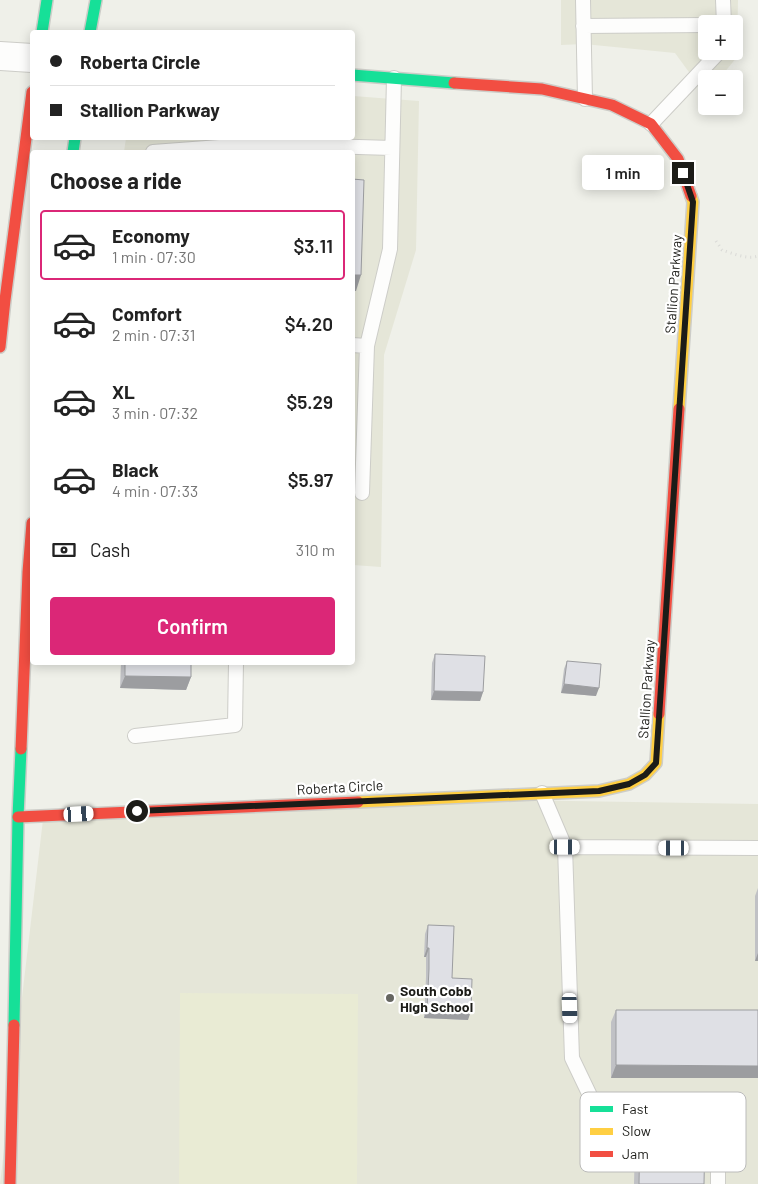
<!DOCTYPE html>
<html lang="en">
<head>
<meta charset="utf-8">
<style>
  body { margin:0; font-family:Barlow,sans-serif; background:#f2f2f2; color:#222; height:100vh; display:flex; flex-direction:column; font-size:19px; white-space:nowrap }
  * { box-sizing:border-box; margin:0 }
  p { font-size:16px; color:#767676 }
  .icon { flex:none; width:28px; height:28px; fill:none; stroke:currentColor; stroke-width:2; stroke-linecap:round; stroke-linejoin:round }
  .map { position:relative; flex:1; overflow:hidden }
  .panel { position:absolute; left:30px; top:150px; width:325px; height:515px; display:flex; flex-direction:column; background:#fff; border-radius:5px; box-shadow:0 2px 12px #0003 }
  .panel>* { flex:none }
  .banner { position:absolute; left:30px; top:30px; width:325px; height:110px; border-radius:5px; box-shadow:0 2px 12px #0003; display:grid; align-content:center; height:110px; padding:0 20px; background:#fff }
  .controls { position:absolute; left:698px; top:15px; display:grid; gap:10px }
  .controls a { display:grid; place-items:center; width:45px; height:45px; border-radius:5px; background:#fff; box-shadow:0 2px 12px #0003; font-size:25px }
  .end { position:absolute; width:22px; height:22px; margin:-11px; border:6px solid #1c1c18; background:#fff; box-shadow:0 0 0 2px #fff }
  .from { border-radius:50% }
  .bubble { position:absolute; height:35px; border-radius:5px; background:#fff; box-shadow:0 2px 12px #0003; font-size:16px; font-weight:600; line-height:35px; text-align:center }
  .car { position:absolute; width:15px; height:30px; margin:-15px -8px; border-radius:6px; box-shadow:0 0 4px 1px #0007; background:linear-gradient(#fff 24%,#345 0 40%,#fff 0 76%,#345 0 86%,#fff 0) }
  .banner b { display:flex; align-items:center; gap:18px; height:48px; font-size:19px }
  .banner b+b { border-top:1px solid #e0e0e0 }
  .banner i { width:12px; height:12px; background:#222 }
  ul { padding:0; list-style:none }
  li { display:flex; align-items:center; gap:15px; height:70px; margin:0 10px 8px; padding:0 10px; border:2px solid transparent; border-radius:5px }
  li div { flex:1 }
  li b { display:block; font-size:19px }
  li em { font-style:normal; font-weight:600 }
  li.current { border-color:#db2777 }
  li>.icon { width:45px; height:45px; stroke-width:1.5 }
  h2 { padding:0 20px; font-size:22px; line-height:60px }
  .pay { display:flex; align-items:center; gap:12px; height:55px; padding:0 20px; font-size:19px }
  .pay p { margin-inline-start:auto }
  .action { display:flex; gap:10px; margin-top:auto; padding:10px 20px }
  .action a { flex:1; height:58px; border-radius:5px; background:#db2777; color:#fff; font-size:20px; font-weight:600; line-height:58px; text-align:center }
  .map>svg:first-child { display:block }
  .built { fill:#e5e6d8; fill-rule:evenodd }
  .pitch { fill:#e9ebd4 }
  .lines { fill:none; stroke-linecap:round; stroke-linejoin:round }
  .lane-casing { stroke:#cdcdc8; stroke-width:16 }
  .street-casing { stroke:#cdcdc8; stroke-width:30 }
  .fast-casing { stroke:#cdcdc8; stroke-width:14 }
  .slow-casing { stroke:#cdcdc8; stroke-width:14 }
  .jam-casing { stroke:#cdcdc8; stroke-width:14 }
  .path { stroke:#dadad7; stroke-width:3; stroke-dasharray:1 4; stroke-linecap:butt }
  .lane { stroke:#fdfdfc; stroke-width:14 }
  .street { stroke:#fdfdfc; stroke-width:28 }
  .fast { stroke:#16e098; stroke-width:11 }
  .slow { stroke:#ffcf43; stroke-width:11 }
  .jam { stroke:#f24e42; stroke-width:11 }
  .wall { fill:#c0c1c5 }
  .shaded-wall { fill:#9c9da0 }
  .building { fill:#dfe0e5; stroke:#9c9da0 }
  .route { stroke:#1c1c18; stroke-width:6 }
  .poi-dot { fill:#666661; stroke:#fff; stroke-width:2 }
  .labels { text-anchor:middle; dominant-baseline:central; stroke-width:4.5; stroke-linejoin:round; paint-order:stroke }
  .street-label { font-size:14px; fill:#1c1c18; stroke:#fff }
  .poi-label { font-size:14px; font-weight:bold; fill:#1c1c18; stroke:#fff; text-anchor:start }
  .key { fill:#fff; stroke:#bbbbba; stroke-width:1 }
  .key-label { font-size:14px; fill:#1c1c18 }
</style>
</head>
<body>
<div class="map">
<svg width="758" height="1184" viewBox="0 0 758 1184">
  <rect width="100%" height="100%" fill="#eff0e9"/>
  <!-- built -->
  <path class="built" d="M561,0H738L737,57L719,79H706V94L703,98L694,79L675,53L584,44L561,45ZM706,24H734V51H706Z
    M353,96L419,101L416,250L384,355L381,567L353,565L352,152H124L126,138H352Z
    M314,797L758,804V1184H0L44,811Z"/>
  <!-- pitch -->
  <path class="pitch" d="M180,993L358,994L357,1184H179Z"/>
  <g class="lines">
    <defs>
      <path id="lane" d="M583,0L585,99
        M723,0L724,24
        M583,26L706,25
        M651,124L720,51
        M258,144L392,148
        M153,152L258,144V138
        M352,345L367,346L362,493
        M367,346L390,249L394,78
        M135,736L235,725L236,662
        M542,793L565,847L758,848
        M565,847L572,1058L605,1127H718V1184"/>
      <path id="street" d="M0,56L32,58"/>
      <path id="fast" d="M42,32L47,0
        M90,32L96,0
        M352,75L454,83
        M73,152L75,138
        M14,1025L18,817L21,749"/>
      <path id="slow" d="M679,409L693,202L691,196
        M358,802L599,791L629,784L645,775L656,763L659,714"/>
      <path id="jam" d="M454,83L542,89L612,105L651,124L678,159L691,196
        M0,347L5,300L32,92
        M659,714L679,409
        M21,749L28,572L32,523
        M18,817L358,802
        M10,1184L14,1025"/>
    </defs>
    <!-- lane casing -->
    <use href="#lane" class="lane-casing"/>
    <!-- street casing -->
    <use href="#street" class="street-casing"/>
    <!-- fast casing -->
    <use href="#fast" class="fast-casing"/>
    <!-- slow casing -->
    <use href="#slow" class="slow-casing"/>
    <!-- jam casing -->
    <use href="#jam" class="jam-casing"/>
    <!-- path -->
    <path class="path" d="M716,241L722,250C732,253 747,260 758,256"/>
    <!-- lane -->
    <use href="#lane" class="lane"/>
    <!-- street -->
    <use href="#street" class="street"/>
    <!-- fast -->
    <use href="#fast" class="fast"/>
    <!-- slow -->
    <use href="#slow" class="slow"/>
    <!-- jam -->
    <use href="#jam" class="jam"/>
  </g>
  <!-- wall -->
  <path class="wall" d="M435,654L483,692L480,701L431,700L432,663Z
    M567,661L596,696L561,693L564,669Z
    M121,662H191V677L186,690L120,688Z
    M758,888V961H755V896Z
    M428,925L452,978L468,1020L424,1018L426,977V957H424L425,934Z
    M616,1010H758L611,1078V1022Z
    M640,1131L704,1184H634L635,1144Z"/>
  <!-- shaded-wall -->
  <path class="shaded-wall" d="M352,275H361L356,291H352Z
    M125,676L191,677L186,690L120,688Z
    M564,684L599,688L596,696L561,693Z
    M434,691L483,692L480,701L431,700Z
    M427,948H429L426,957H424Z
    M758,953V961H755Z
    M427,1009L471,1011L468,1020L424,1018Z
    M616,1065L758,1066V1078H611Z"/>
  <!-- building -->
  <path class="building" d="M352,179L364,180L361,275H352Z
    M435,654L485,656L483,692L434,691Z
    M567,661L601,664L599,688L564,684Z
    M125,662H191V677L125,676Z
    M428,925L454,926L452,978L472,979L471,1011L427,1009L429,969V948H427Z
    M616,1010H758V1066L616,1065Z
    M640,1131L705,1132L704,1184H639Z"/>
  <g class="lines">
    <!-- route -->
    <path class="route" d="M137,811L599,791L629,784L645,775L656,763L693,202L683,173"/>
  </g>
  <!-- markers -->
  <circle class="poi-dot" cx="390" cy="998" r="5"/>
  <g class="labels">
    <!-- street labels -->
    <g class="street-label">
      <text transform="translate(673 284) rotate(-86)">Stallion Parkway</text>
      <text transform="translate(646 689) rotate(-86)">Stallion Parkway</text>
      <text transform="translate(340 787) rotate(-3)">Roberta Circle</text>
    </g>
    <!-- poi labels -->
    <g class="poi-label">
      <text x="400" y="990">South Cobb<tspan x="400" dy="16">High School</tspan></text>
    </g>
  </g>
  <!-- legend -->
  <rect x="580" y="1092" width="166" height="80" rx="8" class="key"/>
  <rect x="590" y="1106" width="23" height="6" fill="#16e098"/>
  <rect x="590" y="1128" width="23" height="7" fill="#ffcf43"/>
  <rect x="590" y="1151" width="23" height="6" fill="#f24e42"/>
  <g class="key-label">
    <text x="622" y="1114">Fast</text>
    <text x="622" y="1136">Slow</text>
    <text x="622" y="1159">Jam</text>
  </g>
</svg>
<div class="controls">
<a>+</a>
<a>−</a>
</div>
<i class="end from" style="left:137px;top:811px"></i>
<i class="end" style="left:683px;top:173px"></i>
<div class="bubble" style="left:582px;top:155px;width:82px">1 min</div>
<i class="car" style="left:79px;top:814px;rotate:87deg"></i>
<i class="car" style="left:565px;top:847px;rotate:90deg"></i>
<i class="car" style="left:674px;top:848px;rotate:270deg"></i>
<i class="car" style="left:570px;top:1008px;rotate:178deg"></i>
<div class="banner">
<b><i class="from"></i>Roberta Circle</b>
<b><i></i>Stallion Parkway</b>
</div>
<section class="panel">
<h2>Choose a ride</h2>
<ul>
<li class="current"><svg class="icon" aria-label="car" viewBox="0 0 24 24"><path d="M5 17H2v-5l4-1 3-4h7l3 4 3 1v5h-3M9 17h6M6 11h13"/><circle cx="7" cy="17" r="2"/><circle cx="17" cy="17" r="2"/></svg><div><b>Economy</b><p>1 min · 07:30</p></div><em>$3.11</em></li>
<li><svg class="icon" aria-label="car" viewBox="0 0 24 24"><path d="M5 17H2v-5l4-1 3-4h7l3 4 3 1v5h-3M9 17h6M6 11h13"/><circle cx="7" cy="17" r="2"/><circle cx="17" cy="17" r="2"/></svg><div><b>Comfort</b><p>2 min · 07:31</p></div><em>$4.20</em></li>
<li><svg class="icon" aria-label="car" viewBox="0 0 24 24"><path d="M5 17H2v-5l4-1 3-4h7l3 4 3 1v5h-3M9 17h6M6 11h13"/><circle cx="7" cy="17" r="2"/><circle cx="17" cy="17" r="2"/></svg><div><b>XL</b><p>3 min · 07:32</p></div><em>$5.29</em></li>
<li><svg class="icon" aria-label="car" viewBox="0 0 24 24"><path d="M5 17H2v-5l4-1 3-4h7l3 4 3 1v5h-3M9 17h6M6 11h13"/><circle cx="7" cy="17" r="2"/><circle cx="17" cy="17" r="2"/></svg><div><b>Black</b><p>4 min · 07:33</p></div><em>$5.97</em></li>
</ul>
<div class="pay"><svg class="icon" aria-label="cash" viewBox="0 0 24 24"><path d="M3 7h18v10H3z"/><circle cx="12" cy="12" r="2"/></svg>Cash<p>310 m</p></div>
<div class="action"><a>Confirm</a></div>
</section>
</div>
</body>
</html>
